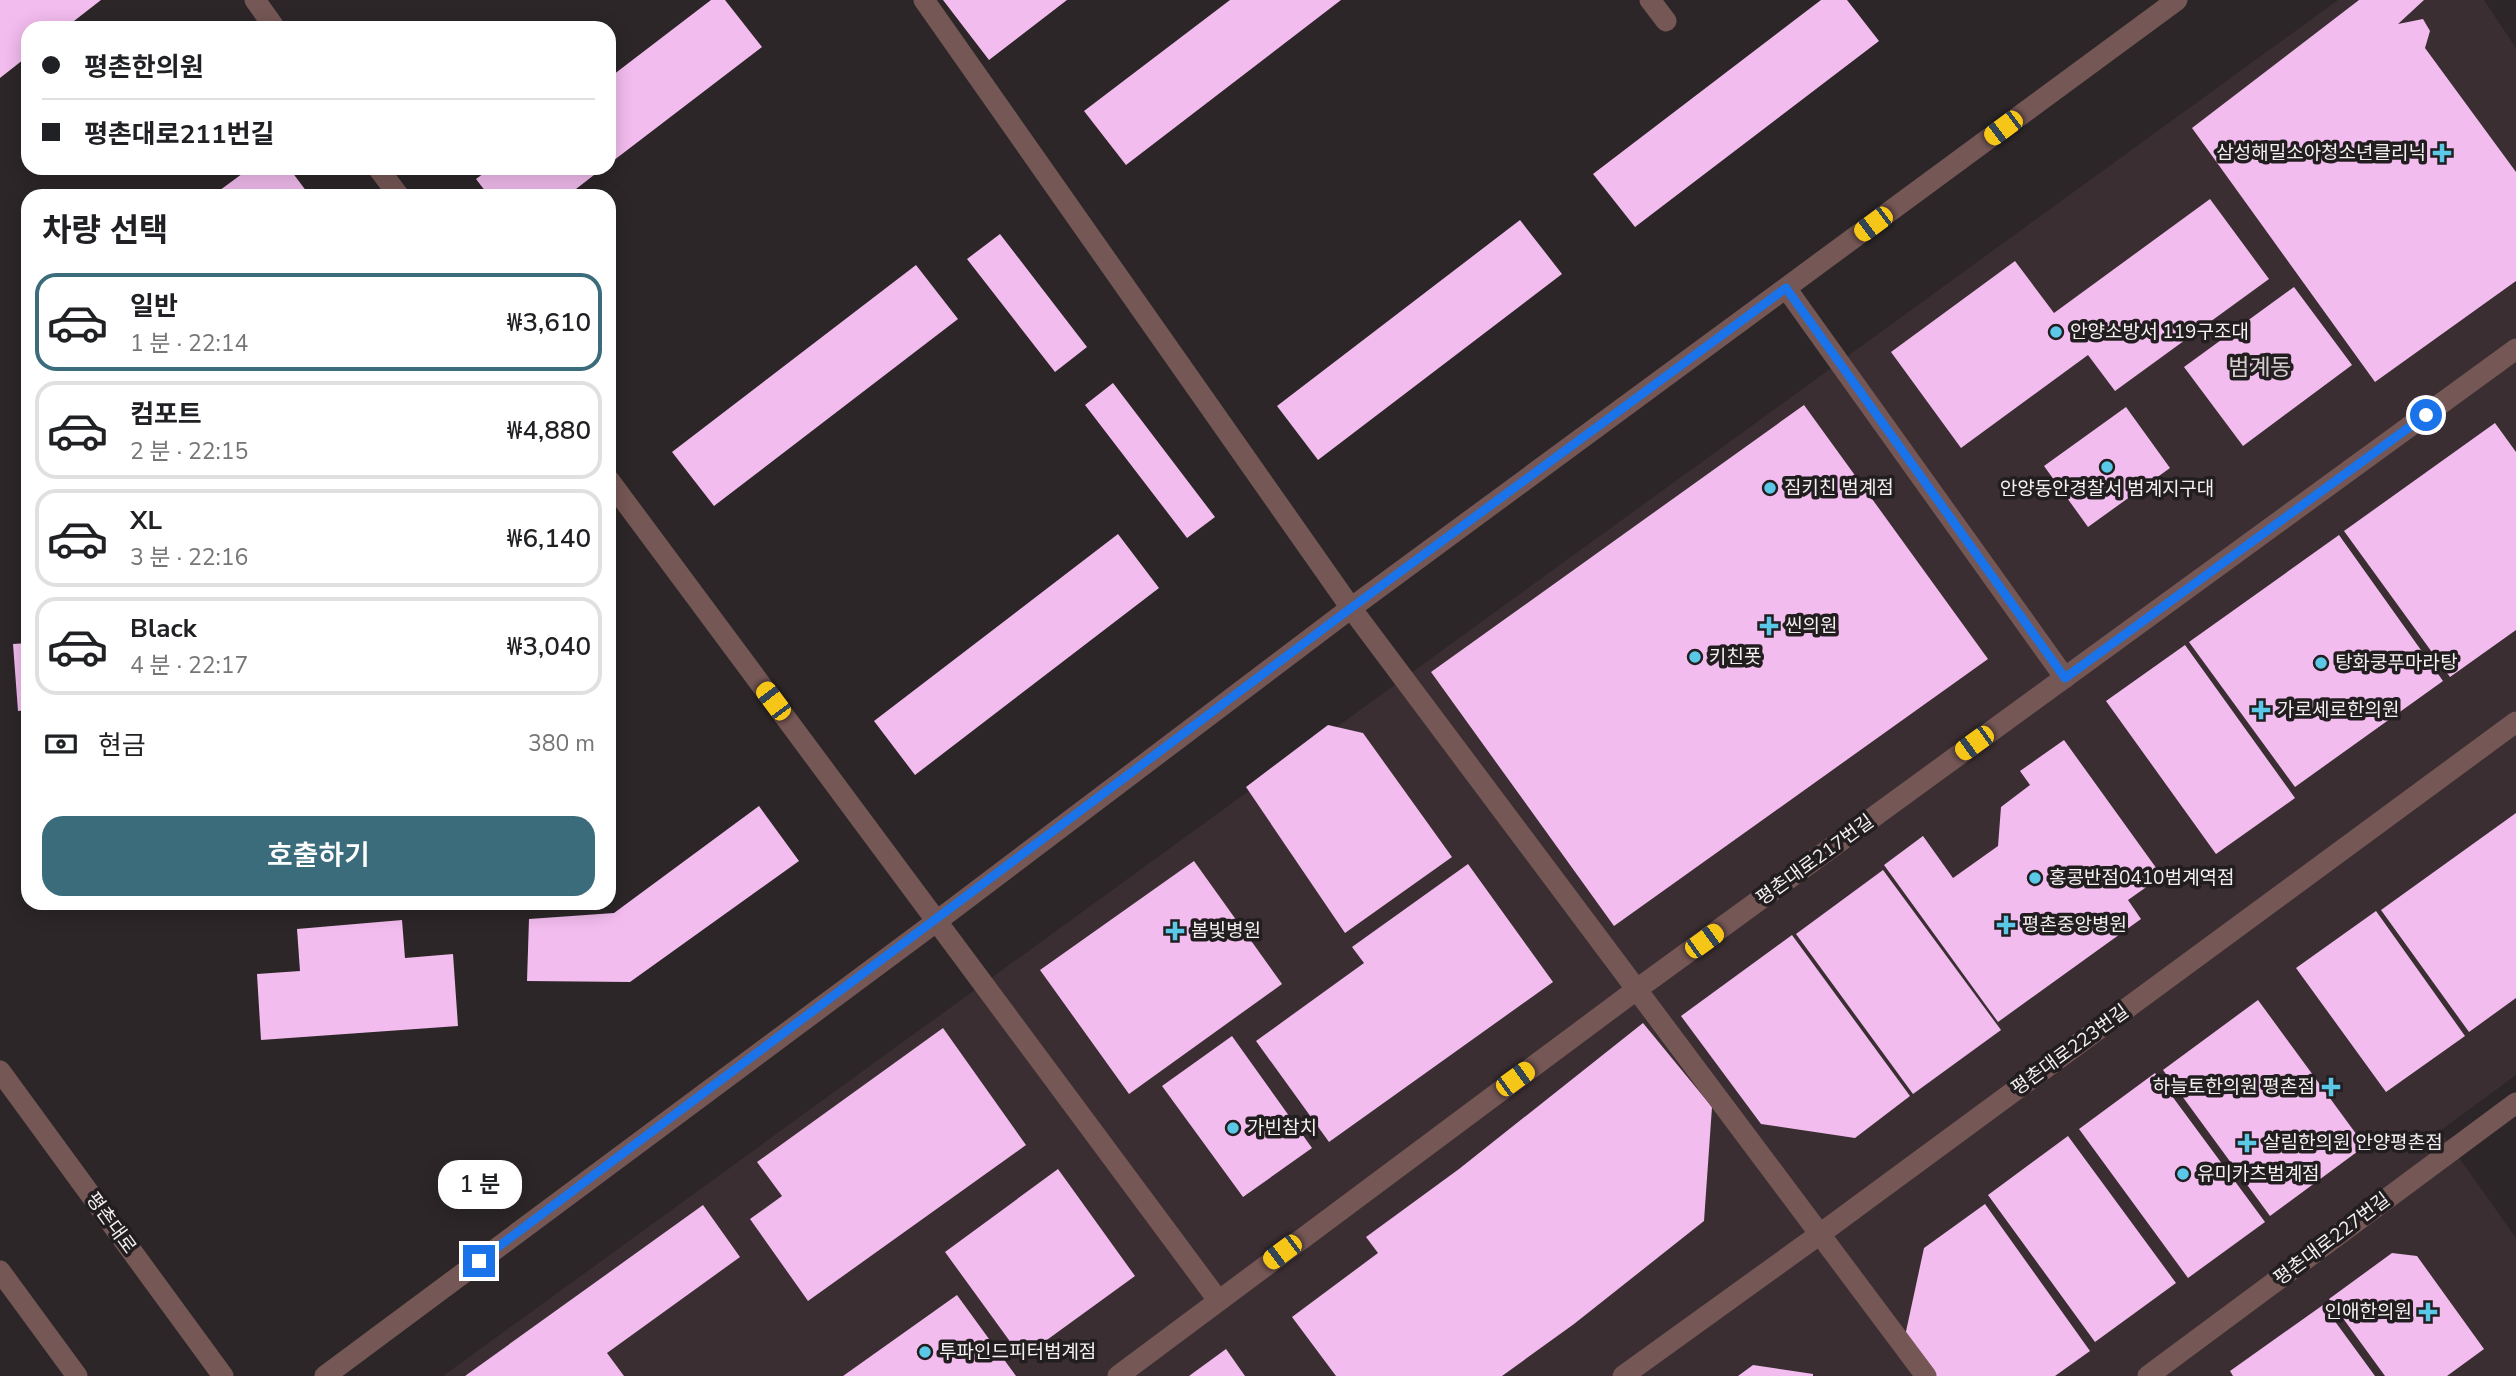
<!DOCTYPE html>
<html lang="ko">
<head>
<meta charset="utf-8">
<style>
  body { margin:0; font-family:"Nunito Sans","Noto Sans KR",sans-serif; background:#f6f6f6; color:#202124; height:100vh; display:flex; flex-direction:column; font-size:26px; white-space:nowrap }
  * { box-sizing:border-box; margin:0 }
  p { font-size:23px; color:#757577 }
  .icon { flex:none; width:38px; height:38px; fill:none; stroke:currentColor; stroke-width:2; stroke-linecap:round; stroke-linejoin:round }
  .map { position:relative; flex:1; overflow:hidden }
  .sheet { position:absolute; left:21px; top:189px; width:595px; height:721px; display:flex; flex-direction:column; background:#fff; border-radius:21px; box-shadow:0 4px 18px #0003 }
  .sheet>* { flex:none }
  .top-card { position:absolute; left:21px; top:21px; width:595px; height:154px; border-radius:21px; box-shadow:0 4px 18px #0003; display:grid; align-content:center; height:154px; padding:0 21px; background:#fff }
  .end { position:absolute; width:32px; height:32px; margin:-16px; border:9px solid #1a73e8; background:#fff; box-shadow:0 0 0 4px #fff }
  .from { border-radius:50% }
  .bubble { position:absolute; height:49px; border-radius:21px; background:#fff; box-shadow:0 4px 18px #0003; font-size:23px; font-weight:600; line-height:49px; text-align:center }
  .car { position:absolute; width:21px; height:42px; margin:-21px -10px; border-radius:9px; box-shadow:0 0 5px 2px #0007; background:linear-gradient(#f5c518 24%,#345 0 40%,#f5c518 0 76%,#345 0 86%,#f5c518 0) }
  .top-card b { display:flex; align-items:center; gap:24px; height:66px; font-size:26px }
  .top-card b+b { border-top:2px solid #e0e0e0 }
  .top-card i { width:18px; height:18px; background:#202124 }
  ul { padding:0; list-style:none }
  li { display:flex; align-items:center; gap:21px; height:98px; margin:0 14px 10px; padding:0 7px; border:4px solid #e0e0e0; border-radius:21px }
  li div { flex:1 }
  li b { display:block; font-size:26px }
  li em { font-style:normal; font-weight:600 }
  li.current { border-color:#3b6c7c }
  li>.icon { width:63px; height:63px; stroke-width:1.5 }
  h2 { padding:0 21px; font-size:32px; line-height:84px }
  .pay { display:flex; align-items:center; gap:18px; height:77px; padding:0 21px; font-size:26px }
  .pay p { margin-inline-start:auto }
  .action { display:flex; gap:14px; margin-top:auto; padding:14px 21px }
  .action a { flex:1; height:80px; border-radius:21px; background:#3b6c7c; color:#fff; font-size:28px; font-weight:600; line-height:80px; text-align:center }
  .map>svg:first-child { display:block }
  .built { fill:#3a2e32 }
  .building { fill:#f2bcee }
  .lines { fill:none; stroke-linecap:round; stroke-linejoin:round }
  .minor { stroke:#755755; stroke-width:21 }
  .route { stroke:#1a73e8; stroke-width:9 }
  .poi-dot { fill:#5bc8e7; stroke:#221d1f; stroke-width:2.5 }
  .labels { text-anchor:middle; dominant-baseline:central; stroke-width:7; stroke-linejoin:round; paint-order:stroke }
  .poi-label { font-size:19px; fill:#f4f0f1; stroke:#221d1f; text-anchor:start }
  .street-label { font-size:19px; fill:#f4f0f1; stroke:#221d1f }
  .quarter-label { font-size:23px; fill:#d5cdd0; stroke:#221d1f }
</style>
</head>
<body>
<div class="map">
<svg width="2516" height="1376" viewBox="0 0 2516 1376">
  <rect width="100%" height="100%" fill="#2c2628"/>
  <!-- built -->
  <path class="built" d="M2338,0H2484L2516,48V1075L2440,1131L2516,1238V1376H443Z"/>
  <!-- building -->
  <path class="building" d="M0,0H101L65,28H28V56L0,78Z
    M711,0H725L762,47L609,164V78Z
    M943,0H1067L989,60Z
    M1230,0H1341L1126,165L1084,111Z
    M1821,0H1847L1879,41L1635,227L1593,174Z
    M2359,0H2424L2398,24L2423,19L2430,31L2425,48L2516,172V281L2375,382L2192,128Z
    M250,168H289L310,196H212Z
    M491,168H603L567,196H489L476,179Z
    M2210,199L2269,279L2115,391L2088,355L1961,448L1891,352L2015,261L2054,313Z
    M1520,220L1562,274L1318,460L1277,406Z
    M1000,234L1087,347L1055,372L967,259Z
    M916,265L958,319L714,506L672,452Z
    M2294,287L2352,365L2243,446L2184,367Z
    M1113,383L1215,517L1187,538L1085,405Z
    M1804,405L1988,659L1614,926L1431,672Z
    M2126,407L2170,468L2088,527L2044,466Z
    M2495,423L2516,452V630L2450,677L2344,531Z
    M1118,534L1159,588L915,775L874,721Z
    M2339,535L2443,681L2295,787L2189,642Z
    M28,643V710L18,711L13,644Z
    M2185,645L2295,798L2216,854L2106,701Z
    M1328,725L1363,733L1452,857L1345,933L1246,787Z
    M2064,740L2162,876L2128,900L2141,919L1998,1022L1884,865L1923,836L1953,878L1998,846L2001,807L2030,785L2020,771Z
    M759,806L799,861L630,982L527,981L529,919L614,913Z
    M2516,813V998L2469,1032L2381,910Z
    M1194,861L1282,984L1129,1094L1040,970Z
    M1468,864L1553,982L1329,1142L1256,1041L1364,963L1352,947Z
    M1883,870L2001,1030L1913,1094L1796,934Z
    M2376,911L2465,1036L2386,1092L2296,968Z
    M402,920L405,958L453,954L458,1026L261,1040L257,974L300,971L297,929Z
    M1792,935L1910,1096L1855,1138L1761,1124L1681,1016Z
    M2258,1000L2365,1146L2270,1216L2163,1070Z
    M1643,1023L1712,1107L1704,1221L1574,1324L1502,1376H1336L1292,1317L1378,1253L1366,1237L1459,1169Z
    M943,1028L1026,1145L808,1301L750,1219L782,1196L757,1162Z
    M1232,1036L1312,1148L1243,1197L1162,1086Z
    M2155,1073L2265,1222L2188,1278L2079,1129Z
    M2068,1136L2176,1283L2095,1342L1988,1195Z
    M1058,1169L1135,1276L1022,1358L945,1252Z
    M1985,1204L2090,1351L2055,1376H1934L1905,1336L1924,1248Z
    M703,1205L740,1257L607,1353L624,1376H465Z
    M2392,1253L2417,1256L2484,1349L2447,1376H2385L2329,1299Z
    M957,1295L1016,1376H843Z
    M2323,1305L2375,1376H2233L2230,1371Z
    M1226,1349L1245,1376H1189Z
    M1753,1365L1813,1374V1376H1738Z"/>
  <g class="lines">
    <!-- minor -->
    <path class="minor" d="M255,0L275,28
      M924,0L1351,608L1926,1376
      M1650,0L1666,21
      M378,168L399,196
      M1786,288L2065,678
      M609,480L1218,1300
      M0,1071L223,1376
      M0,1271L77,1376
      M325,1376L937,921L1351,608L2177,0
      M1118,1376L1636,990L2516,349
      M1623,1376L1820,1234L2516,722
      M2148,1376L2516,1103"/>
  </g>
  <g class="lines">
    <!-- route -->
    <path class="route" d="M479,1261L1351,608L1786,288L2065,678L2426,415"/>
  </g>
  <!-- markers -->
  <g class="poi-dot">
    <path d="M2438.5 142.5h7v7h7v7h-7v7h-7v-7h-7v-7h7z"/>
    <circle cx="2056" cy="332" r="7"/>
    <circle cx="2107" cy="467" r="7"/>
    <circle cx="1770" cy="488" r="7"/>
    <path d="M1765.5 615.5h7v7h7v7h-7v7h-7v-7h-7v-7h7z"/>
    <circle cx="1695" cy="657" r="7"/>
    <circle cx="2321" cy="663" r="7"/>
    <path d="M2257.5 699.5h7v7h7v7h-7v7h-7v-7h-7v-7h7z"/>
    <circle cx="2035" cy="878" r="7"/>
    <path d="M2002.5 914.5h7v7h7v7h-7v7h-7v-7h-7v-7h7z"/>
    <path d="M1171.5 920.5h7v7h7v7h-7v7h-7v-7h-7v-7h7z"/>
    <path d="M2327.5 1076.5h7v7h7v7h-7v7h-7v-7h-7v-7h7z"/>
    <circle cx="1233" cy="1128" r="7"/>
    <path d="M2243.5 1132.5h7v7h7v7h-7v7h-7v-7h-7v-7h7z"/>
    <circle cx="2183" cy="1174" r="7"/>
    <path d="M2424.5 1301.5h7v7h7v7h-7v7h-7v-7h-7v-7h7z"/>
    <circle cx="925" cy="1352" r="7"/>
  </g>
  <g class="labels">
    <!-- poi labels -->
    <g class="poi-label">
      <text x="2426" y="153" text-anchor="end">삼성해밀소아청소년클리닉</text>
      <text x="2070" y="332">안양소방서 119구조대</text>
      <text x="1784" y="488">짐키친 범계점</text>
      <text x="2107" y="489" text-anchor="middle">안양동안경찰서 범계지구대</text>
      <text x="1785" y="626">씬의원</text>
      <text x="1709" y="657">키친폿</text>
      <text x="2335" y="663">탕화쿵푸마라탕</text>
      <text x="2277" y="710">가로세로한의원</text>
      <text x="2049" y="878">홍콩반점0410범계역점</text>
      <text x="2022" y="925">평촌중앙병원</text>
      <text x="1191" y="931">봄빛병원</text>
      <text x="2315" y="1087" text-anchor="end">하늘토한의원 평촌점</text>
      <text x="1247" y="1128">가빈참치</text>
      <text x="2263" y="1143">살림한의원 안양평촌점</text>
      <text x="2197" y="1174">유미카츠범계점</text>
      <text x="2412" y="1312" text-anchor="end">인애한의원</text>
      <text x="939" y="1352">투파인드피터범계점</text>
    </g>
    <!-- street labels -->
    <g class="street-label">
      <text transform="translate(1815 860) rotate(-36)">평촌대로217번길</text>
      <text transform="translate(2070 1050) rotate(-36)">평촌대로223번길</text>
      <text transform="translate(111 1223) rotate(54)">평촌대로</text>
      <text transform="translate(2332 1239) rotate(-37)">평촌대로227번길</text>
    </g>
    <!-- quarter labels -->
    <g class="quarter-label">
      <text x="2260" y="367">범계동</text>
    </g>
  </g>
</svg>
<i class="end from" style="left:2426px;top:415px"></i>
<i class="end" style="left:479px;top:1261px"></i>
<div class="bubble" style="left:438px;top:1160px;width:84px">1 분</div>
<i class="car" style="left:2003px;top:128px;rotate:233deg"></i>
<i class="car" style="left:1873px;top:224px;rotate:233deg"></i>
<i class="car" style="left:773px;top:701px;rotate:323deg"></i>
<i class="car" style="left:1974px;top:743px;rotate:234deg"></i>
<i class="car" style="left:1704px;top:941px;rotate:54deg"></i>
<i class="car" style="left:1515px;top:1079px;rotate:54deg"></i>
<i class="car" style="left:1282px;top:1252px;rotate:233deg"></i>
<div class="top-card">
<b><i class="from"></i>평촌한의원</b>
<b><i></i>평촌대로211번길</b>
</div>
<section class="sheet">
<h2>차량 선택</h2>
<ul>
<li class="current"><svg class="icon" aria-label="car" viewBox="0 0 24 24"><path d="M5 17H2v-5l4-1 3-4h7l3 4 3 1v5h-3M9 17h6M6 11h13"/><circle cx="7" cy="17" r="2"/><circle cx="17" cy="17" r="2"/></svg><div><b>일반</b><p>1 분 · 22:14</p></div><em>₩3,610</em></li>
<li><svg class="icon" aria-label="car" viewBox="0 0 24 24"><path d="M5 17H2v-5l4-1 3-4h7l3 4 3 1v5h-3M9 17h6M6 11h13"/><circle cx="7" cy="17" r="2"/><circle cx="17" cy="17" r="2"/></svg><div><b>컴포트</b><p>2 분 · 22:15</p></div><em>₩4,880</em></li>
<li><svg class="icon" aria-label="car" viewBox="0 0 24 24"><path d="M5 17H2v-5l4-1 3-4h7l3 4 3 1v5h-3M9 17h6M6 11h13"/><circle cx="7" cy="17" r="2"/><circle cx="17" cy="17" r="2"/></svg><div><b>XL</b><p>3 분 · 22:16</p></div><em>₩6,140</em></li>
<li><svg class="icon" aria-label="car" viewBox="0 0 24 24"><path d="M5 17H2v-5l4-1 3-4h7l3 4 3 1v5h-3M9 17h6M6 11h13"/><circle cx="7" cy="17" r="2"/><circle cx="17" cy="17" r="2"/></svg><div><b>Black</b><p>4 분 · 22:17</p></div><em>₩3,040</em></li>
</ul>
<div class="pay"><svg class="icon" aria-label="cash" viewBox="0 0 24 24"><path d="M3 7h18v10H3z"/><circle cx="12" cy="12" r="2"/></svg>현금<p>380 m</p></div>
<div class="action"><a>호출하기</a></div>
</section>
</div>
</body>
</html>
